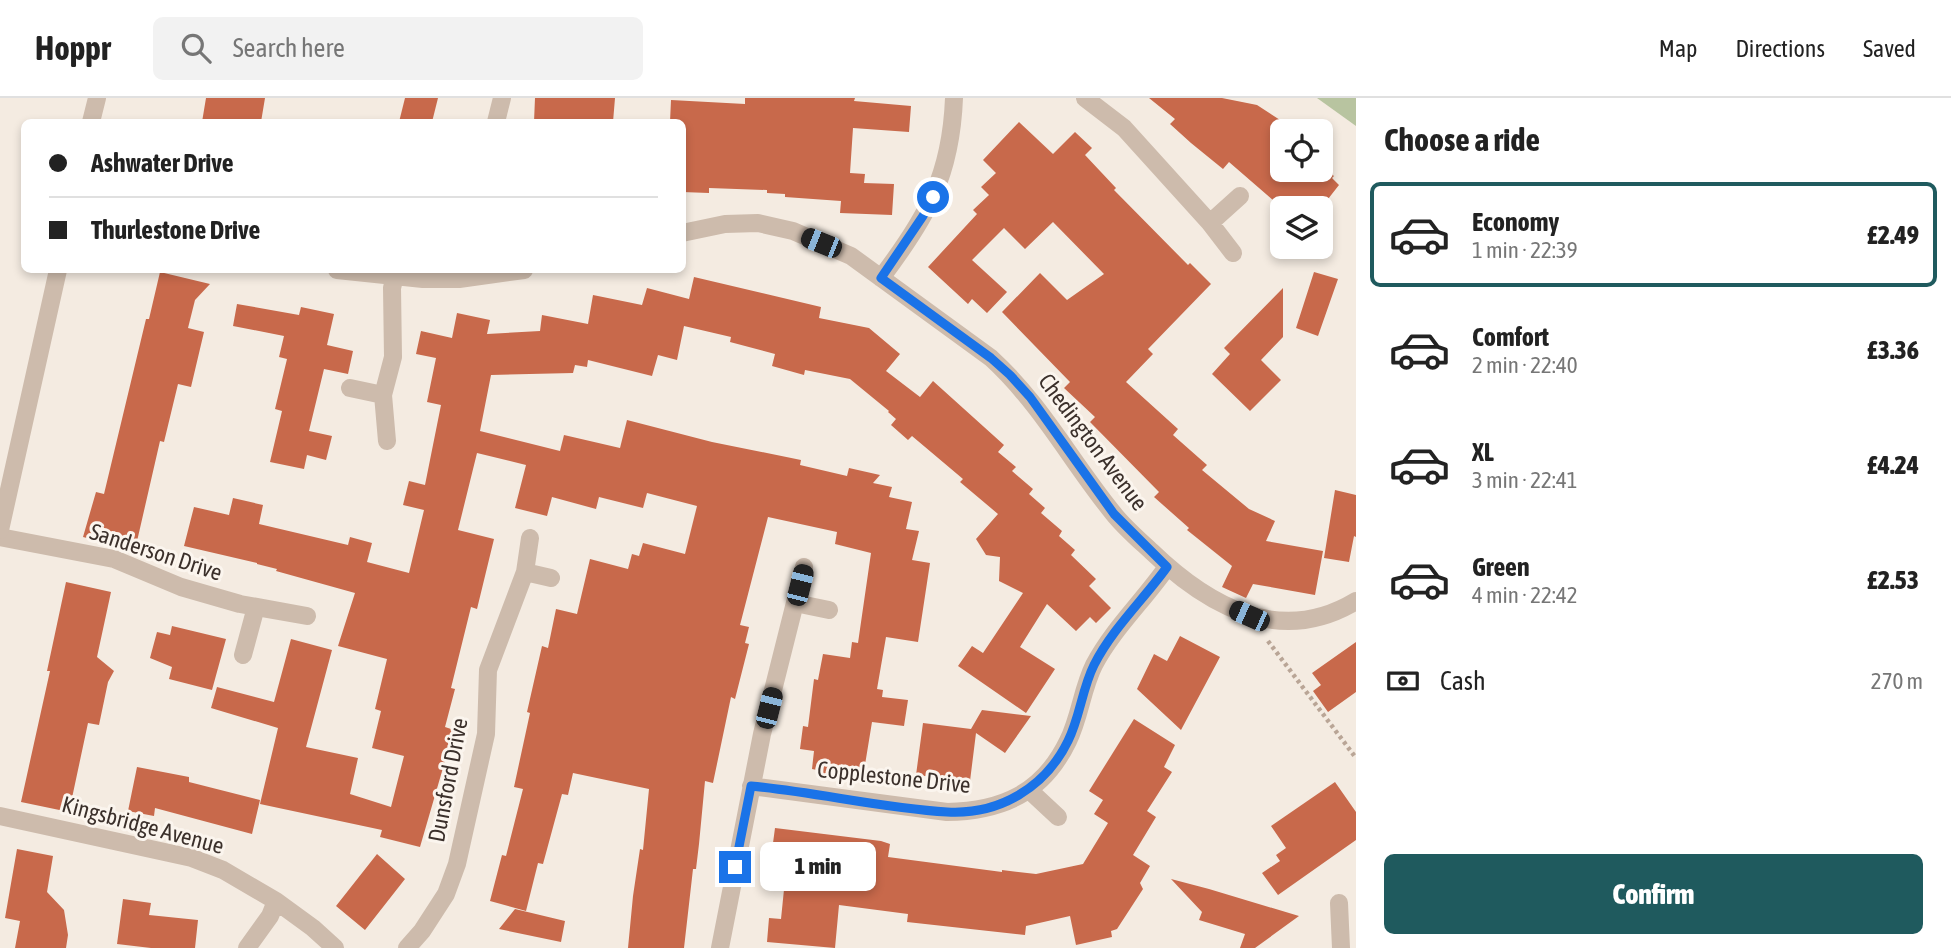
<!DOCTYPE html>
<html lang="en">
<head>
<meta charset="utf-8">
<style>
  body { margin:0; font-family:"Asap Condensed",sans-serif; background:#f2f2f2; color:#222; height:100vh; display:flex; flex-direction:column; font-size:26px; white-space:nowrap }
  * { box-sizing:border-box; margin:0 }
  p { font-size:23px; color:#767676 }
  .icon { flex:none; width:38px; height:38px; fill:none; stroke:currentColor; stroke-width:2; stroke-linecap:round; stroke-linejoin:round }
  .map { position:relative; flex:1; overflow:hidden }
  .details { display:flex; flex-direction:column; background:#fff; width:595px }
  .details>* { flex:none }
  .banner { position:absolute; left:21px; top:21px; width:665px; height:154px; border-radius:10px; box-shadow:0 4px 10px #0003; display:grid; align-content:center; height:154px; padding:0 28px; background:#fff }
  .tools { position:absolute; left:1270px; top:21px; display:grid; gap:14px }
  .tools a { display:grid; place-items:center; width:63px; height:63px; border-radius:10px; background:#fff; box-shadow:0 4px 10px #0003; font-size:35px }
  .end { position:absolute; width:32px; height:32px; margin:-16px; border:9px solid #1a73e8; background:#fff; box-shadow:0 0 0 4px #fff }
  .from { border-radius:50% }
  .bubble { position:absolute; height:49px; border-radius:10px; background:#fff; box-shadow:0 4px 10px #0003; font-size:23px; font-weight:800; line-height:49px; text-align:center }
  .car { position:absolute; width:21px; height:42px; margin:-21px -10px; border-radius:9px; box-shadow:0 0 5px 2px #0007; background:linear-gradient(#222 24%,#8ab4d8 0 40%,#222 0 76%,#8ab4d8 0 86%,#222 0) }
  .banner b { display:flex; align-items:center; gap:24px; height:66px; font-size:26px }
  .banner b+b { border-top:2px solid #e0e0e0 }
  .banner i { width:18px; height:18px; background:#222 }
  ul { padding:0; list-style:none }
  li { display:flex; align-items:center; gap:21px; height:105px; margin:0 14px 10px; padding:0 14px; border:4px solid transparent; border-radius:10px }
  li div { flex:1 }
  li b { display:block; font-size:26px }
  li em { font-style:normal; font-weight:800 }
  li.on { border-color:#1f5a5e }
  li>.icon { width:63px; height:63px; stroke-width:1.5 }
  h2 { padding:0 28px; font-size:32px; line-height:84px }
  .pay { display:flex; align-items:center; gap:18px; height:77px; padding:0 28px; font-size:26px }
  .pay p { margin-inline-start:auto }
  .cta { display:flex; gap:14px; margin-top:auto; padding:14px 28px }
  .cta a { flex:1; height:80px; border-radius:10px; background:#1f5a5e; color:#fff; font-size:28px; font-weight:800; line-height:80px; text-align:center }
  header { display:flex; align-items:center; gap:42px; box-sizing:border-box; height:98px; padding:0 35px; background:#fff; border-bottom:2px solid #e0e0e0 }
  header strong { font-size:33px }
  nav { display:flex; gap:38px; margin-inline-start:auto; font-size:24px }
  .search { width:490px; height:63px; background:#f2f2f2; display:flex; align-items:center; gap:18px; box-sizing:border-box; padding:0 24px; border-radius:10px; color:#767676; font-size:26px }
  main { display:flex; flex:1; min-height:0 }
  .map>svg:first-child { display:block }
  .green { fill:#b8c4a0 }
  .building { fill:#c8694b }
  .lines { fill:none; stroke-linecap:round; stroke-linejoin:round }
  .path { stroke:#b9a596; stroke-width:4.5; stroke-dasharray:3.5 3.5; stroke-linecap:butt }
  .minor { stroke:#cdbbac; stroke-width:18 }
  .tertiary { stroke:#cdbbac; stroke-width:18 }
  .route { stroke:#1a73e8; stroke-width:9 }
  .labels { text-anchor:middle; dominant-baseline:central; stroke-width:6; stroke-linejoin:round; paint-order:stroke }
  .street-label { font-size:23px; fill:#3b302b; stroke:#fbf5ee }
</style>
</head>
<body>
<header>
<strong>Hoppr</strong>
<div class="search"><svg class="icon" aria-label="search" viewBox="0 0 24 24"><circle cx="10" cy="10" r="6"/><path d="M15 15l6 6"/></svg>Search here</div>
<nav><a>Map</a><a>Directions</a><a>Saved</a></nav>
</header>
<main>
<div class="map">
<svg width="1356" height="850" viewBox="0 0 1356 850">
  <rect width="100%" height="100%" fill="#f4ebe1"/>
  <!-- green -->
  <path class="green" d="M1317,0H1356V28Z"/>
  <!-- building -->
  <path class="building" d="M206,0H265L261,24H202Z
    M405,0H438L432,24H399Z
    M535,0H615L613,24H534Z
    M745,0H855L854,3L911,8L909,34L853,30L850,75L865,76L864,85L894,86L892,117L840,115L841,103L785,99V96L767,95V92L709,90V95L682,94V24H670L671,2L745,6Z
    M1149,0H1222L1257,7L1297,33H1277L1283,38V72H1321V68L1334,78L1332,80L1339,87L1321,110H1282L1229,64L1223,71L1191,45L1170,26L1175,21Z
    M1019,24L1053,56L1075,34L1092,50L1085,57L1116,90L1114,92L1188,167L1190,165L1211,186L1148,251L1153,256L1126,284L1178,331L1173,337L1207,367L1202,372L1249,411L1275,423L1266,443L1323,453L1315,497L1253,486L1246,500L1222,489L1232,468L1187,432L1189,430L1154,399L1159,394L1090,324L1095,319L1064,290L1070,284L1002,214L1040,175L1067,202L1104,176L1053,124L1025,151L1004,130L972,162L1007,194L987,215L972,201L968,206L928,169L977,116L973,112L989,97L981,89L996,75L983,62Z
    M160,174L210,186L195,202L188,230L204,234L191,289L178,286L164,344L160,343L135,452L83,439L96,394L104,396L146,221H149Z
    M1314,174L1338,181L1318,238L1296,230Z
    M694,179L821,209L819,220L869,230L900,256L886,273L920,299L933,283L1004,347L998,354L1016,369L1012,373L1033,391L1029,396L1045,410L1041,415L1062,433L1059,438L1075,452L1071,457L1096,481L1089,488L1111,510L1096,525L1090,519L1076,533L1047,506L1020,549L1055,571L1026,615L958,568L972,548L983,555L1023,495L999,483L1000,459L986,457L976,441L998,416L960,384L963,381L912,338L908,342L891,327L896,321L888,314L889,313L850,281L805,272L804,277L772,268L775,256L730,244L731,239L684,228L677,262L658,257L652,278L588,262L587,269L575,267L573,275L491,277L480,333L560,353L564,337L620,350L627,322L712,344L801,362L800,367L847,378L849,370L880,377L873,385L892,389L889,399L912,404L906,431L919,433L912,462L930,465L918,544L886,539L877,591L883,592L882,599L908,602L904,628L872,624L863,679L855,678L854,682L822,677V673L812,671L814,653L800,651L803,628L808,629L814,581L818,582L823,556L850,560L852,544L858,545L871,455L835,446L837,434L768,419L740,527L749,529L745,545L749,546L735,601L731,599L713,685L705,683L699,746L696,771H693L684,850H628L633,798L640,751L643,752L649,691L573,675L568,697L562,696L543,766L538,765L526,813L490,803L502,757L506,758L523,691L514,689L530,615L527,614L542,548L548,550L556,511L577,516L590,461L628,471L632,456L639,458L643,445L685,456L697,408L647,395L643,410L599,399L596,411L552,399L547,418L515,410L526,367L477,355L458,432L494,441L477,511L471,509L451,590L455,591L445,629L454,632L420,749L380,739L382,732L260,706L278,630L211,610L217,589L274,604L291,541L332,552L306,649L358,660L350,696L391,709L404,658L372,650L381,613L375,611L387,561L338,548L355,495L276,473L277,471L257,466V465L184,448L194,409L229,417L233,400L263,407L259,426L348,447L350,439L372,445L367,464L409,475L424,412L403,407L409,383L425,387L441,307L427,304L436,260L416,256L421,233L452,240L457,215L490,222L487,236L540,233L542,217L588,226L593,197L642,207L647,190L689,201Z
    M1283,190V239L1261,262L1281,282L1250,313L1212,276L1230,256L1224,250Z
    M237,206L299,217L301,209L334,216L327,247L353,253L348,276L324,271L309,333L332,338L326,362L307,357L304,371L270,364L282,313L275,311L287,261L279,259L284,238L233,228Z
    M1335,392L1356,397V439L1354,438L1349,464L1324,460Z
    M66,484L111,494L97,559L114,573L108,584L99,627L88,625L69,714L21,704L50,573H47Z
    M172,528L226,541L212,592L169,581L172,569L150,560L157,534L170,537Z
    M1180,538L1220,559L1181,632L1137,591L1154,556L1167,563Z
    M1356,544V594L1328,614L1313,593L1321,587L1312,575Z
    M982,612L1031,618L1005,655L976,635L970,683L916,677L923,625L971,631Z
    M1134,621L1175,647L1164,669L1172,674L1147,713L1156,719L1133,757L1150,768L1140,785L1143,791L1117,831L1111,833L1112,839L1076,847L1070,818L1026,828L1025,837L907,824L908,816L839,807L835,850L767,844L769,820L781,821L787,762L771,760L775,730L881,743L890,746L888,759L1002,774V772L1036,776L1083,766L1108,725L1094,716L1103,702L1089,693Z
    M137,669L189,679V684L260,702L252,736L155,710L154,718L128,713Z
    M1335,684L1356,714V742L1278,797L1262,775L1280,763L1276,757L1286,750L1271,728Z
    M17,751L53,758L47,794L64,812L68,837L66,850H15L20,823L5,820Z
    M377,756L405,781L365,832L336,808Z
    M1171,781L1209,791L1299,818L1255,850H1240L1245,836L1199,822L1202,814Z
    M123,801L151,805L149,817L198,822L195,850H151L117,846Z
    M515,811L565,823L561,844L499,831Z"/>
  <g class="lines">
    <!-- path -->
    <path class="path" d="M1268,543L1356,660"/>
    <!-- minor -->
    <path class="minor" d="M1085,0L1124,30L1210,125L1233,155
      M496,24L502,0
      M1210,125L1240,98
      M682,135L725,126L758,125L793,133L851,158L991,260C1042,307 1070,362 1113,415C1124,429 1138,441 1151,453C1208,508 1280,549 1356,503
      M337,172L423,181H459L524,172
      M881,180C927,119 951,78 954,0
      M350,290L383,297
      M387,343L383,297L393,259L392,190L395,178
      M0,439L114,461L181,489L240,506L307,518
      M525,474L551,480
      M795,505L829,512
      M243,557L256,509
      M751,688L947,714C1002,713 1043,695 1068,643C1080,619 1082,591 1094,567C1113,531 1144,502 1167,469
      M1029,692L1058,719
      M0,718L192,760L223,772L276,803L313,830L335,850
      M1339,805L1341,850
      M247,850L270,818L276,803
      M407,850L422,833L446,796L457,766L486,636L488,572L525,474L530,440
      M720,850L762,636L804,469"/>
    <!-- tertiary -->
    <path class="tertiary" d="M91,24L97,0
      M0,432L58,172"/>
  </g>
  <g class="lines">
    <!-- route -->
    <path class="route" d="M735,769L751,688C816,694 881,710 947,714C999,717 1045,690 1068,643C1080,619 1082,591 1094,567C1112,531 1144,501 1167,469L1114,416L1030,299L1010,277L991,260L881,180L923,118L933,99"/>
  </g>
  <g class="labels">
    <!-- street labels -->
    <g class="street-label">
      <text transform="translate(1093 344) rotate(53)">Chedington Avenue</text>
      <text transform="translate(156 454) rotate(18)">Sanderson Drive</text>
      <text transform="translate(894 679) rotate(6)">Copplestone Drive</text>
      <text transform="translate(448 682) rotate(-79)">Dunsford Drive</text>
      <text transform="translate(143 727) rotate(15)">Kingsbridge Avenue</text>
    </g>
  </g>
</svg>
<div class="tools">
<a><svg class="icon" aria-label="locate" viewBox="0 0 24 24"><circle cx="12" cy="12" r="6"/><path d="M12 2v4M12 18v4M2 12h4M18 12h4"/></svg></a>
<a><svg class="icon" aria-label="layers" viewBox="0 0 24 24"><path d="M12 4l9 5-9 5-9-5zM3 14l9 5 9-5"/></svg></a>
</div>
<i class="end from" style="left:933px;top:99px"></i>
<i class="end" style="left:735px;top:769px"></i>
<div class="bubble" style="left:760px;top:744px;width:116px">1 min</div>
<i class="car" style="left:821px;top:145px;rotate:292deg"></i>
<i class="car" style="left:800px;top:487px;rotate:14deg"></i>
<i class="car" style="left:1249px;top:518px;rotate:294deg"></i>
<i class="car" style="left:769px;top:610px;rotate:14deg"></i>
<div class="banner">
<b><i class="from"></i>Ashwater Drive</b>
<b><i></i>Thurlestone Drive</b>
</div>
</div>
<section class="details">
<h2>Choose a ride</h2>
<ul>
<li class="on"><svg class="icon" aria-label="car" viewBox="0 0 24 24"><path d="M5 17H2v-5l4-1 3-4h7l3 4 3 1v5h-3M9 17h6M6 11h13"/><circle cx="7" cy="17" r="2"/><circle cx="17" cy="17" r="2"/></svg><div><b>Economy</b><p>1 min · 22:39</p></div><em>£2.49</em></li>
<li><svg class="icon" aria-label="car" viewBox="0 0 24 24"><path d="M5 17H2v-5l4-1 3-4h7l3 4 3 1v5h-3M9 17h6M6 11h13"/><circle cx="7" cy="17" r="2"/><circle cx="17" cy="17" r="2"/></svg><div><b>Comfort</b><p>2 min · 22:40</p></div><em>£3.36</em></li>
<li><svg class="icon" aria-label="car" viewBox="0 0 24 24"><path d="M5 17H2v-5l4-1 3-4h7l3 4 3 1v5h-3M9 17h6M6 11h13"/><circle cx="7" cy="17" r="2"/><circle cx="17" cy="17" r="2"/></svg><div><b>XL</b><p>3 min · 22:41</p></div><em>£4.24</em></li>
<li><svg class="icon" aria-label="car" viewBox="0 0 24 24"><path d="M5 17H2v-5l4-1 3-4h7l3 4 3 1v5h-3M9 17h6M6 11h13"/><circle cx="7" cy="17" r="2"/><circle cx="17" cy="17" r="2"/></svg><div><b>Green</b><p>4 min · 22:42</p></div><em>£2.53</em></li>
</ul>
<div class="pay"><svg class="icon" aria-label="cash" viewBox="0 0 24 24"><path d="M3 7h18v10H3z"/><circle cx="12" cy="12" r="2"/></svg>Cash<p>270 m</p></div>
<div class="cta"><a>Confirm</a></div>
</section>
</main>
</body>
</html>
